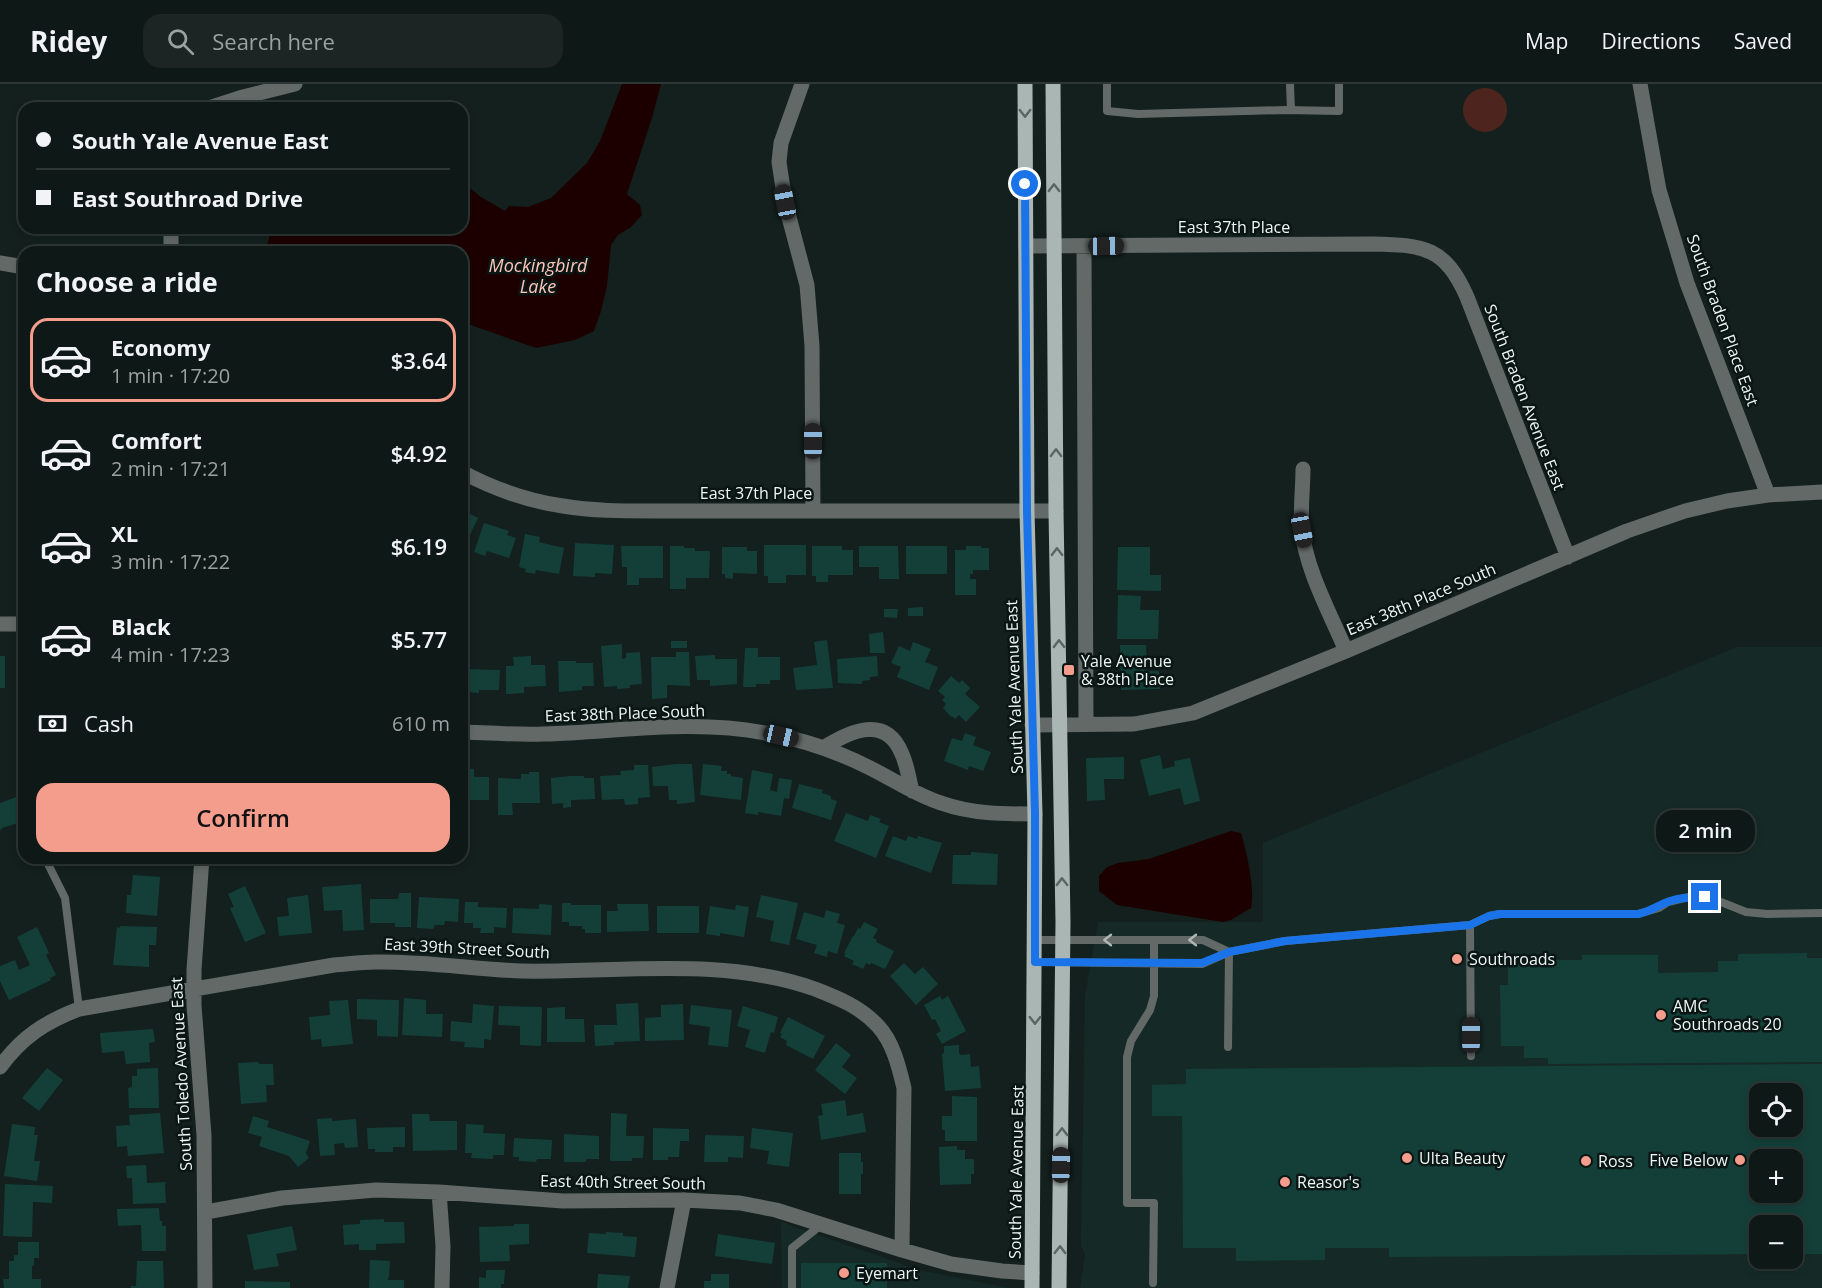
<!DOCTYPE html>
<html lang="en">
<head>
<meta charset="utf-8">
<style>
  body { margin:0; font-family:"Open Sans",sans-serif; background:#1c2523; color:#f1f3f6; height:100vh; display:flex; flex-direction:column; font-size:22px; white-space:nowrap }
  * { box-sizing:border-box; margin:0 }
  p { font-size:20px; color:#9ba0a1 }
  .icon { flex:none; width:33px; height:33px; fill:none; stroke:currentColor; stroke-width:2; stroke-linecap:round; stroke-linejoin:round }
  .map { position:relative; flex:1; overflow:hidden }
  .details { position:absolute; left:18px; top:162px; width:450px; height:618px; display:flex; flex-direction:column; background:#0e1816; border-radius:18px; box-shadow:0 3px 9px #0003,0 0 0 2px #2e3735 }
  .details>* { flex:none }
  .guide { position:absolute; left:18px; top:18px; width:450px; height:132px; border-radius:18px; box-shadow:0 3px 9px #0003,0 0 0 2px #2e3735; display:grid; align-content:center; height:132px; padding:0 18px; background:#0e1816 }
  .controls { position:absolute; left:1749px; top:999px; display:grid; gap:12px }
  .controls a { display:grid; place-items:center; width:54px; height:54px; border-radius:12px; background:#0e1816; box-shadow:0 3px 9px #0003,0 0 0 2px #2e3735; font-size:30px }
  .end { position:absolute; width:27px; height:27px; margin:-14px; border:8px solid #1a73e8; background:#fff; box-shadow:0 0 0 3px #fff }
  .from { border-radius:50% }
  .bubble { position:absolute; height:42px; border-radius:18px; background:#0e1816; box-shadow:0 3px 9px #0003,0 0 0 2px #2e3735; font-size:20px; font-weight:600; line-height:42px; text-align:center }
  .car { position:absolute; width:18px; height:36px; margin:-18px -9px; border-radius:8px; box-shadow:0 0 4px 2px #0007; background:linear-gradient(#222 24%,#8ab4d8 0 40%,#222 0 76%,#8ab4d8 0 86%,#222 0) }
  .guide b { display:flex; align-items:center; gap:21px; height:57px; font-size:22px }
  .guide b+b { border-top:2px solid #2e3735 }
  .guide i { width:15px; height:15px; background:#f1f3f6 }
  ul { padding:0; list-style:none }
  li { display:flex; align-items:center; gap:18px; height:84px; margin:0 12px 9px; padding:0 6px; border:3px solid transparent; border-radius:18px }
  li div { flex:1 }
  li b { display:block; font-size:22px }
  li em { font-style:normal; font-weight:600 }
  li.active { border-color:#f49d8c }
  li>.icon { width:54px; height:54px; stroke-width:1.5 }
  h2 { padding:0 18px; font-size:27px; line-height:72px }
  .pay { display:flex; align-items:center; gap:15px; height:66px; padding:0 18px; font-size:22px }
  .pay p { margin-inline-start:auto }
  .cta { display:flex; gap:12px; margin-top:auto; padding:12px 18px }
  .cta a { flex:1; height:69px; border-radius:18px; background:#f49d8c; color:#111; font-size:24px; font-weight:600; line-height:69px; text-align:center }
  header { display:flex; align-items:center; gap:36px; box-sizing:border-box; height:84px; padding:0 30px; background:#0e1816; border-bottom:2px solid #2e3735 }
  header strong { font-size:28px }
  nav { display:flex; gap:33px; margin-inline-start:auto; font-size:21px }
  .search { width:420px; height:54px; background:#1c2523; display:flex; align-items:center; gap:15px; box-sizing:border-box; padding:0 21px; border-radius:18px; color:#9ba0a1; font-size:22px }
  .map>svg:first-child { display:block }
  .built { fill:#152a27; fill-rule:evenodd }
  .green { fill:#4e251e }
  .water { fill:#1c0000 }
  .building { fill:#143f39; fill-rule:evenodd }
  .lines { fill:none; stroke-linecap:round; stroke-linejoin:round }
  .lane { stroke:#626967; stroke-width:8 }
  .street { stroke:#626967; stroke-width:15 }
  .primary { stroke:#a9b6b4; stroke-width:15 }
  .oneway { stroke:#5a6664 }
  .oneway2 { stroke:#afb7b5 }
  .route { stroke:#1a73e8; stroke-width:8 }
  .poi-dot { fill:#f49d8c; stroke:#0a1614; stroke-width:2 }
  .labels { text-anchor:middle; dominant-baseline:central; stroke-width:5; stroke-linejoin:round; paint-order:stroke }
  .street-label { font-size:16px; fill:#eef7f5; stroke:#0a1614 }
  .poi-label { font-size:16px; fill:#eef7f5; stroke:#0a1614; text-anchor:start }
  .water-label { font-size:18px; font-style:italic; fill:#fec5ba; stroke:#0a1614 }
</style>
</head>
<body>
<header>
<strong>Ridey</strong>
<div class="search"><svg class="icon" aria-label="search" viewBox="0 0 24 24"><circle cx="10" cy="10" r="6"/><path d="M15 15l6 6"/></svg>Search here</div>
<nav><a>Map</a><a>Directions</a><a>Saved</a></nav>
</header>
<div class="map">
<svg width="1822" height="1204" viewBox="0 0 1822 1204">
  <rect width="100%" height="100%" fill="#13201d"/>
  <!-- built -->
  <path class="built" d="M1737,563H1822V1204H1080L1085,1171L1081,1161L1085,912L1098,838H1263V759ZM1760,1010H1792V1042H1760ZM1760,1076H1792V1108H1760ZM1760,1142H1792V1174H1760Z
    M781,1138L919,1186L1009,1204H782Z"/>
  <!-- green -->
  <path class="green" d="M1463 26a22 22 0 1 1 44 0a22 22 0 1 1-44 0Z"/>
  <!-- water -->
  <path class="water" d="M622,0H661L652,34L627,110L640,121L642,131L631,143L618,151L611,161L607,202L601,227L594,247L575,256L536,264L462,238V168H265L272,144H462V98L481,113L505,127L509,122L528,123L551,114L587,79L600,57Z
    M1231,747L1241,749C1247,770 1255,803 1251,824L1231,836L1223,838L1117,821L1099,807V792L1107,783L1118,779L1149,775Z"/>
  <!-- building -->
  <path class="building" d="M464,427L478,434L469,453L462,450V428Z
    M484,439L509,447L507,451L516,454L509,474L487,467L485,472L474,468Z
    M525,450L540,453L539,458L564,464L559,490L536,486L535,490L525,488L526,485L519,483Z
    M575,459L614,461L612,490L595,489V493L573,492Z
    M764,461H806V491H786V499H768V492H764Z
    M621,462H663V494H639V501H627V483H622Z
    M670,462H684V464H695V467H710L709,494H686V505H670Z
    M812,462H842V466H853V491H828V498H816V492H812Z
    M859,462H898L899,495H879V483H859Z
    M906,462H947V490H906Z
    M966,462H981V464H989V486H973V490H970V495H976V511H955V466H966Z
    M722,463H747V467H757V490L733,489V495L725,494V490H722Z
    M1118,463H1150V491H1161V507L1117,506Z
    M1118,511L1141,512L1140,526H1159L1158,555H1117Z
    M923,523V532H908V524Z
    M884,525H898L897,534L884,533Z
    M883,548L885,569H870L869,550Z
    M827,556L833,604L796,606L793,584L817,581L814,558Z
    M671,557H687V564H671Z
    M913,558L931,565L925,578L938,583L929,606L897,593L901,583L891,579L899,562L910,567Z
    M622,560V575L626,574V569L640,568L642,600L630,601V604L617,605V602L604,603L601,562Z
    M1120,561H1146L1147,587H1159L1160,605L1121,606Z
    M745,564H758V573H780V596H770V600H756V603H743Z
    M676,568H689L690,602L667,601V614L652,615L651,573H676Z
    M715,571V575H737V600L710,602V596H697L695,572Z
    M0,572H5V604H0Z
    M531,572V581H545L546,602L524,603V609L506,610V582H514L513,573Z
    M877,572L878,592L870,593V596L862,597V600L838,599L837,575Z
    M558,577H576V579H593L594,602H582V606L559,608Z
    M462,585L500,586L499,606H479V609L468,608V605H462Z
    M951,592L959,599L962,596L970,604L965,610L980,623L966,638L959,631L955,635L952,632L951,633L943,624L946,620L942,616L945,613L938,607Z
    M965,649L976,653L973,661L991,668L983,687L969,682L968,686L944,677L952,654L962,657Z
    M1160,671L1163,685L1175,682L1174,677L1190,674L1200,717L1184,721L1180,704L1149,712L1140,676Z
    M1124,673V695H1104L1105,716L1087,717L1086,674Z
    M676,680H692L695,718L677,720V716H669L668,702H653L652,683Z
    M703,680L722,682L721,687H727V690H731V692L743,694L741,716L700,711Z
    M634,681H648L650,713L638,714V720L625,721L624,715L602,716L600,692L621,691L620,687L634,686Z
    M462,685H474V693H489V716H462Z
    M752,686L773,690L770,706L777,708L779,694L792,696L789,715L784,714L781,732L758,728V731L745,729Z
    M529,688H539L540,719H512L513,731H498V694L521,695V690H529Z
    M571,692H584V694H594L595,715L571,716V723L563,724V719L552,720L551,694Z
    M799,700L823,706L822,709L831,712V715L837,717L831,736L792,724Z
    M19,712L24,728V737L2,744L0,747V719Z
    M846,729L868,737L870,731L881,735L879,738L889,742L876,774L834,757Z
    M893,752L906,757L908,752L917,755L918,752L942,759L931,789L885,772Z
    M971,768L998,770L997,801L952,800L953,771H971Z
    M133,791L160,793L157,832L126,829L127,811H131Z
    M361,800L364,846L343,847L342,826L324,827L322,803Z
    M245,802L266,849L245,858L230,824L234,823L228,810Z
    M399,809H411V843H395V839H370V815H398Z
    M308,811L312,849L279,852L277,833L289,832L287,814Z
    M761,811L798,819L789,861L770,857L774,837L756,833Z
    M419,813L459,815L458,838L445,837L444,841H435L433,845L417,844Z
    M465,818H478V823L507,824L506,844L494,843V849H480L481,844H473V839H464Z
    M562,819H571V821H601V849H585V845H582V842H569V838H562Z
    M539,820L552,821L551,851L512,849L513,824L539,825Z
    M617,820H648L649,847L607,848V827H618Z
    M736,821L749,823L744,853L720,849V852L706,850L710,822L735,826Z
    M657,822H699V849H657Z
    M826,826L840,830L837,839L845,841L837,870L828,867L827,873L814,869L817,861L796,855L804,828L824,834Z
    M864,838L878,845L873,854L877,856L876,858L894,867L885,885L871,879L870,881L866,879L863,885L852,880L854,877L844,872L846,869H844L853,852H854L858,844L860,845Z
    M120,842L157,843L156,861H149V883L113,881L117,843L120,844Z
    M37,843L49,869L46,871L56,891L50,894L51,896L9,916L0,897V882L15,876L19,886L30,881L17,853Z
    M1807,869V874H1822V978L1548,980V974H1524V962H1501L1500,901H1508V876H1582V871H1658V889L1718,888V877H1738V870Z
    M904,879L915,890L923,883L938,900L916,921L890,892Z
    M940,912L942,916L948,912L966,947L942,960L936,950L941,947L935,935L932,936L924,921Z
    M404,914L426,916V930H443L442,953L402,951Z
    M357,915L399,916L398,953L377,952V936L357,935Z
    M348,916L353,960L322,963L321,955L311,956L309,933L330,931L329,917Z
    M638,919L640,957L614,958V961L595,962L594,941H617L616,920Z
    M473,920L494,922L491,956L484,955V964L464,963L465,958L450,957L451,937L472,939Z
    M683,920L684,956L645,957V934L661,933V921Z
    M691,921L732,926L728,963L708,961L710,943L689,940Z
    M499,922L542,923L541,962L520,961V942L498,941Z
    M743,922L778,933L774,949L771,948L765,969L745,963L750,946L737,942Z
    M565,923V935H584L585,958H547V924Z
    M788,933L825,952L813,975L786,961L787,957L780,953L782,950L780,949Z
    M153,945L155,958L149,959L150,978L126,980L124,967L102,969L100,949Z
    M836,959L851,971L842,983L857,994L845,1010L815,986Z
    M959,961V969L961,971L970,970L971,983L979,982L981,1004L945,1007L942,970L944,969V962Z
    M258,978L259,980H273L274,1001H266L267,1018L241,1020L238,979Z
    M1822,980V1170H1792V1142H1760V1170L1389,1173V1164H1325V1176L1236,1177V1164H1183L1182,1032H1152V1001L1186,1000V985ZM1760,1010H1792V1042H1760ZM1760,1076H1792V1108H1760Z
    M47,984L63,996L39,1027L22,1014Z
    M158,984L159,1024H129L128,1004L132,1003V992H137V985Z
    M952,1012L977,1013V1057H945V1046H942V1032H952Z
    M845,1016L847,1032L863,1029L866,1048L821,1056L818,1032L823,1031L821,1020Z
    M160,1029L164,1069L128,1072L127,1062L117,1063L116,1042L128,1041L130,1042L129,1031Z
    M611,1029L627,1030L626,1052H644L643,1074H632V1077H610Z
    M412,1030H429L430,1037H457V1066L413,1067Z
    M253,1032L269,1037L267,1043L310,1057L306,1069L309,1074L298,1083L289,1072L259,1062L262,1053L248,1049Z
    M332,1034V1037L356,1035L358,1063L345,1064L344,1059L334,1060L335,1071L320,1072L317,1035Z
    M12,1040L35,1043L34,1051H38L34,1077H40L37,1097L4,1092Z
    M466,1040L484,1041L483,1049L505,1050L504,1071H493V1075L471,1074L472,1069H465Z
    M405,1043V1063H393V1068H375V1065H368L367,1044Z
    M653,1044L689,1045V1057H680L679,1073H668V1076H653Z
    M752,1044L793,1049L789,1083L767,1080L769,1067L750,1064Z
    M564,1050L599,1052V1075H586V1078H564Z
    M705,1051L744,1052L743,1074L728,1073V1078H704Z
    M514,1054L552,1056L551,1075H537L536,1078L519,1077V1073H513Z
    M957,1062V1066H965V1075H974V1090H971V1100L940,1101L939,1063Z
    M839,1069H861V1078H863V1090H861V1110H839Z
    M146,1081L147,1099L166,1098L165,1100L166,1119L133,1120L132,1094H127L126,1082Z
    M5,1100L53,1102L52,1119L33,1118L32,1153L3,1152Z
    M159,1124L160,1137H162V1142H166V1167H142L141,1141L118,1142L117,1125Z
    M384,1135V1138H404L405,1159L376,1160V1166H359V1160L344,1161L343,1141L360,1140V1136Z
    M514,1140H529V1160L509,1161L510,1177L480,1178L479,1143L514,1142Z
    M292,1142L297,1166L276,1170L279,1182L254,1186L247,1151Z
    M606,1148L623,1149V1152L637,1153L635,1173L587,1169L589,1149L606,1150Z
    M718,1150L775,1159L772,1180L715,1172Z
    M18,1158H39V1174H34V1181L32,1182V1195H41V1204H4L3,1195H9V1177H14V1171H18Z
    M370,1176L390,1177L389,1193H388V1196H404V1204H369Z
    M137,1177H163L164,1204H131V1202H136Z
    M801,1179H887V1204H801Z
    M486,1186H505L504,1200H501V1204H479V1193L486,1194Z
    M598,1190L630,1192L628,1204H597Z
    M711,1190H729V1204H704V1197H711Z
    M245,1197L290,1198V1204H245Z"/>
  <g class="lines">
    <!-- lane -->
    <path class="lane" d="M1107,0V27L1138,30L1285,26L1339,27V0
      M1290,0L1291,26
      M45,774L65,814L79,925
      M1470,841L1471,972
      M1035,856H1203L1229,868
      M1035,878L1202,880L1229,868L1285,857L1470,841L1489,832L1500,830H1638L1659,824L1668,818L1693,812L1716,816L1746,828L1767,830L1822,829
      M1228,963L1229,868
      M1153,1199L1154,1119H1127V973L1131,957L1150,926L1154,912V856
      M792,1204V1164L821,1141"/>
    <!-- street -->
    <path class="street" d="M802,0L781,59L779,78L785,118L807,201L812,262L813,427
      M1640,0L1659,106L1687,199L1768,411
      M209,24L243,13L295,0
      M171,144V168
      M1026,162L1373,160C1424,161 1445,163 1467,213L1568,473
      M1084,162L1086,639
      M0,179L24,183
      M1303,385C1303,405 1300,426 1302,445C1305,484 1331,531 1346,567
      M462,388C494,405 528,417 563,422C592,427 622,427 652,427H1056
      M0,540H24
      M1032,641L1134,640L1193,629L1346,567L1627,447L1685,427L1727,417L1768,411L1822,408
      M462,648C489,649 517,651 544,650C617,648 692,635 765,649C801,655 836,667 868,683C893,695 915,711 941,719C972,730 1003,730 1035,730
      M823,664C850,647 886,630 902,670C907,681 909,695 912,707
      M202,774L194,886V921L204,1051L205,1204
      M0,983C22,953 45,938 79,925L334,881C348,880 361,878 375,878C424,877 472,885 521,887C619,889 721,872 815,905C838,914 861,923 878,942C893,958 899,983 904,1004L902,1166
      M439,1108L443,1162L442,1204
      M206,1128L282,1114L376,1106L439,1108L563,1117L684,1116L740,1119L776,1126L902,1166L951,1180L1002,1187L1032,1189
      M667,1204L684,1116"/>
    <!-- primary -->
    <path class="primary" d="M1025,0L1027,427L1035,730L1032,1204
      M1053,0L1056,427L1063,838L1059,1204"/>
  </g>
  <!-- one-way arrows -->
  <defs><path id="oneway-chevron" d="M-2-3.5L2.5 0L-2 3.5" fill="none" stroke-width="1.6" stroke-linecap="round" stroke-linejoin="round" transform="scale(1.5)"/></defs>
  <g class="oneway">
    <use href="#oneway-chevron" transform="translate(1025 29) rotate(90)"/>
    <use href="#oneway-chevron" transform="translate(1054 104) rotate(-90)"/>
    <use href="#oneway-chevron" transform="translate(1056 369) rotate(-90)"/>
    <use href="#oneway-chevron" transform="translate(1057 468) rotate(-91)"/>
    <use href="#oneway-chevron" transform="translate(1059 560) rotate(-91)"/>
    <use href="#oneway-chevron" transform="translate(1062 798) rotate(-91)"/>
    <use href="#oneway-chevron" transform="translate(1035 936) rotate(90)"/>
    <use href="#oneway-chevron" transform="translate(1062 1048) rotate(-89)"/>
    <use href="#oneway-chevron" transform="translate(1060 1166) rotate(-89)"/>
  </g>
  <g class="oneway2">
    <use href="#oneway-chevron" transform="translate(1108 856) rotate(180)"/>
    <use href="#oneway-chevron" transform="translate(1193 856) rotate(180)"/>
  </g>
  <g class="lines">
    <!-- route -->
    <path class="route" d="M1025,100L1027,427L1035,730V878L1202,879L1229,868L1285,857L1470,841L1489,832L1500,830H1638C1652,827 1658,821 1670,817C1682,813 1694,813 1705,813"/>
  </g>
  <!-- markers -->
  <g class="poi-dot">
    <rect x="1063" y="580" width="12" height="12" rx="3"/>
    <circle cx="1457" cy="875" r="6"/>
    <circle cx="1661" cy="931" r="6"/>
    <circle cx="1407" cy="1074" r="6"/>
    <circle cx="1740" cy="1076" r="6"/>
    <circle cx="1586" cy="1077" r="6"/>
    <circle cx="1285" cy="1098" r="6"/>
    <circle cx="844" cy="1189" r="6"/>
  </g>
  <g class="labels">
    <!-- street labels -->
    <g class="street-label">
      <text x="1234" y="143">East 37th Place</text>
      <text transform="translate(1723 236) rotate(70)">South Braden Place East</text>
      <text transform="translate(1525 313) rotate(69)">South Braden Avenue East</text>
      <text x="756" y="409">East 37th Place</text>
      <text transform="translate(1421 515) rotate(-23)">East 38th Place South</text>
      <text transform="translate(1014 603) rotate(-92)">South Yale Avenue East</text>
      <text transform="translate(625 629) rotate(-2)">East 38th Place South</text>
      <text transform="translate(467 864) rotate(3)">East 39th Street South</text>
      <text transform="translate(181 990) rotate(-93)">South Toledo Avenue East</text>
      <text transform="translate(1016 1088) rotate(-89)">South Yale Avenue East</text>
      <text transform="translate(623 1098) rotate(1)">East 40th Street South</text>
    </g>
    <!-- poi labels -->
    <g class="poi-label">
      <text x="1081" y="577">Yale Avenue<tspan x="1081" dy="18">&amp; 38th Place</tspan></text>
      <text x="1469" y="875">Southroads</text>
      <text x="1673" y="922">AMC<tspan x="1673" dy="18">Southroads 20</tspan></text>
      <text x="1419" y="1074">Ulta Beauty</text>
      <text x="1728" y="1076" text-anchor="end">Five Below</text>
      <text x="1598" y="1077">Ross</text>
      <text x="1297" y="1098">Reasor's</text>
      <text x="856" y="1189">Eyemart</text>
    </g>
    <!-- water labels -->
    <g class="water-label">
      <text x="538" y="181">Mockingbird<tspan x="538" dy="21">Lake</tspan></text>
    </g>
  </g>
</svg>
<div class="controls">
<a><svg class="icon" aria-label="locate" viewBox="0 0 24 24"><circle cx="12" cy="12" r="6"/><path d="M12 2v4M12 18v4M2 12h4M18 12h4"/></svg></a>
<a>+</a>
<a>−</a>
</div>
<i class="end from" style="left:1025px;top:100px"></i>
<i class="end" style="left:1705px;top:813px"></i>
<div class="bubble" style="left:1656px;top:726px;width:99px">2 min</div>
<i class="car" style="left:785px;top:118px;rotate:349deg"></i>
<i class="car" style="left:1106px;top:162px;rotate:89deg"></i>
<i class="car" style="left:813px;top:357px;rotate:0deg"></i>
<i class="car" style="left:1302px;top:446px;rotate:169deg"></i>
<i class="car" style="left:781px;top:652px;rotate:103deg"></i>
<i class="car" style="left:1471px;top:951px;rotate:0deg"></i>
<i class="car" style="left:1061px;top:1081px;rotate:1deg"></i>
<div class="guide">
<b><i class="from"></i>South Yale Avenue East</b>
<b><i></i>East Southroad Drive</b>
</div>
<section class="details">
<h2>Choose a ride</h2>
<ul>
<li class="active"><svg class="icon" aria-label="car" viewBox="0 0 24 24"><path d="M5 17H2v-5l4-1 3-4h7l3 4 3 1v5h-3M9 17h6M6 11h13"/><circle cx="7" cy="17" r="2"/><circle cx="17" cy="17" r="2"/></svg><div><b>Economy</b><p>1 min · 17:20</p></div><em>$3.64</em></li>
<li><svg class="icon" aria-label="car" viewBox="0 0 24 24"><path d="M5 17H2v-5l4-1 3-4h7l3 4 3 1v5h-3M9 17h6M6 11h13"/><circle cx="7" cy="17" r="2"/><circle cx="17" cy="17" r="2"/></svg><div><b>Comfort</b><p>2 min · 17:21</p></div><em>$4.92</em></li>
<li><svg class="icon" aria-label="car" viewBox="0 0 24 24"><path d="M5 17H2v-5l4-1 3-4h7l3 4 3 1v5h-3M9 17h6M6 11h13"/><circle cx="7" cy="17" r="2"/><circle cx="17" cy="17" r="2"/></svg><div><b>XL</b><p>3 min · 17:22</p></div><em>$6.19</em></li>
<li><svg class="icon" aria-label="car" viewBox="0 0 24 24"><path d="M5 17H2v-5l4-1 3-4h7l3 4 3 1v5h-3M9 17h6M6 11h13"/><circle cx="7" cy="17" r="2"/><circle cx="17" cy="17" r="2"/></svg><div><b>Black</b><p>4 min · 17:23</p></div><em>$5.77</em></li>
</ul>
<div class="pay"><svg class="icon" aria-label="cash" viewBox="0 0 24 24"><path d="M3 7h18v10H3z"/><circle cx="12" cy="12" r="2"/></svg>Cash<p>610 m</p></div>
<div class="cta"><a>Confirm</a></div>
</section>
</div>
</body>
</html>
